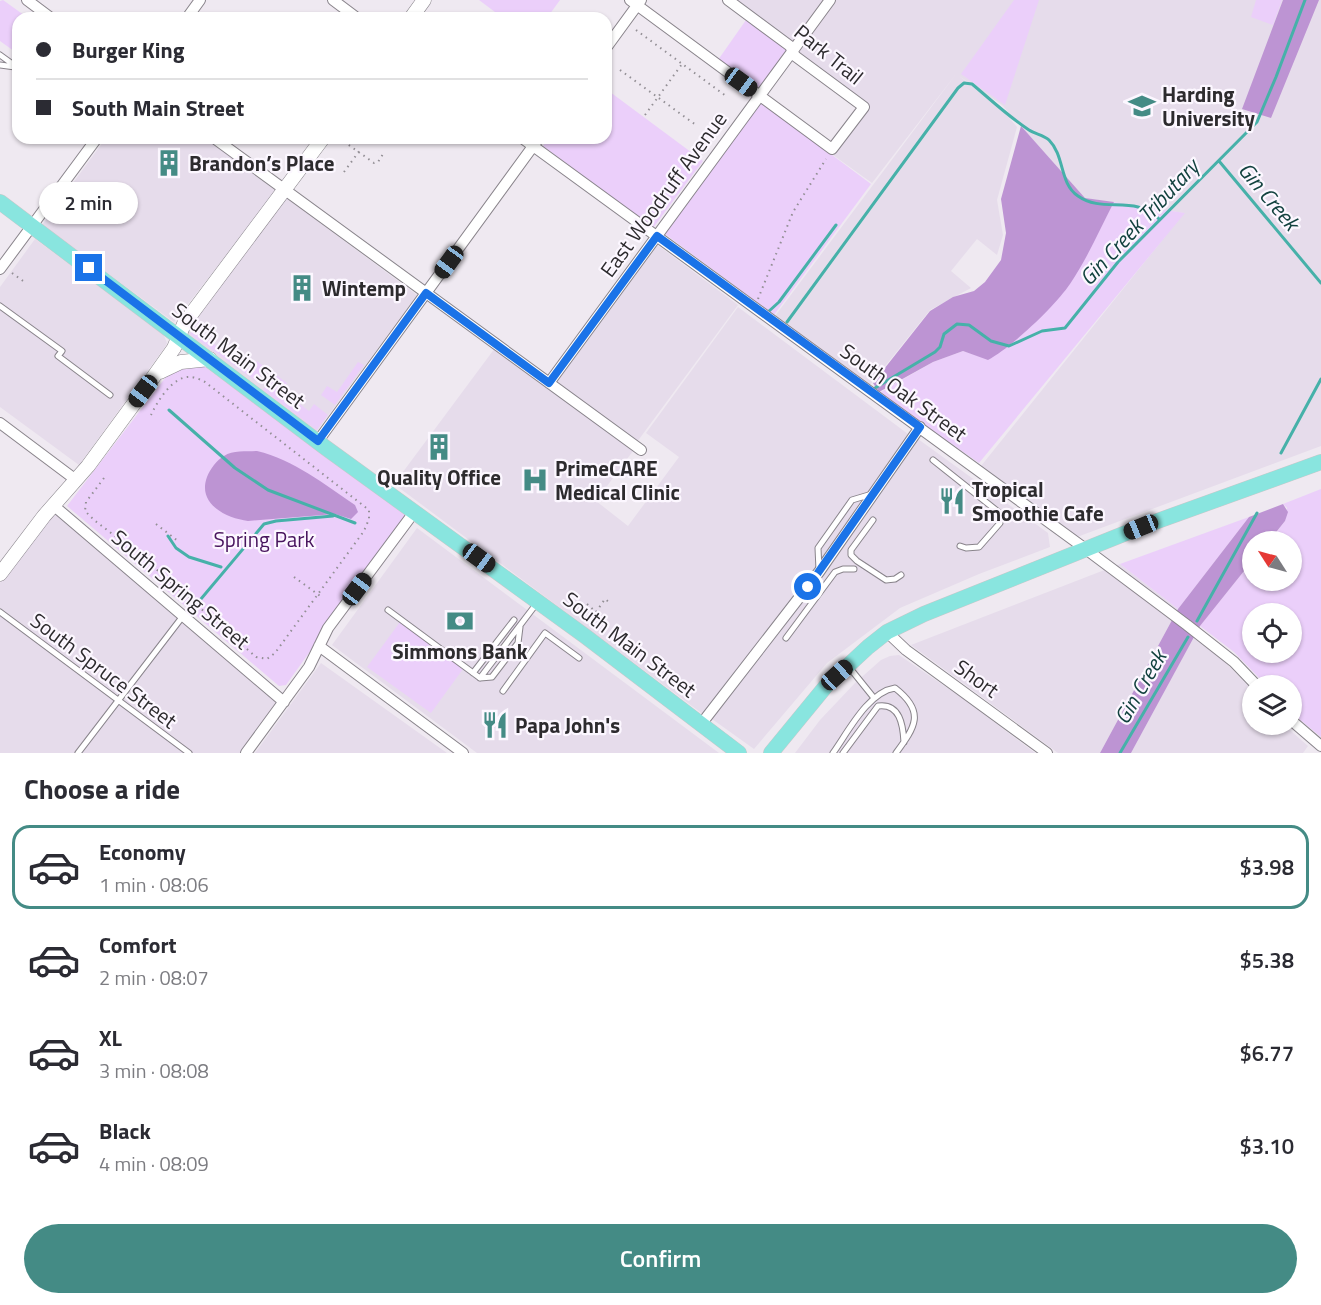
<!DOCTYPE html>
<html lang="en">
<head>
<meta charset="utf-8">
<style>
  body { margin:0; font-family:"Titillium Web",sans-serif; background:#f7f7f7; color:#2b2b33; height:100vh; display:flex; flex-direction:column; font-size:22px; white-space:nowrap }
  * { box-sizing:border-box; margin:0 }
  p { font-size:20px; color:#7c7c81 }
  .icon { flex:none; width:33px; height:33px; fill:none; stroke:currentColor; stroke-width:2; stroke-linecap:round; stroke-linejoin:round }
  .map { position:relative; height:753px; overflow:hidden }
  .drawer { display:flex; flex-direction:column; background:#fff; flex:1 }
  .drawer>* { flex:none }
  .banner { position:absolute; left:12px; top:12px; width:600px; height:132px; border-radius:18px; box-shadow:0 2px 4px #0004; display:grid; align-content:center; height:132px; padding:0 24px; background:#fff }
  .needle { width:39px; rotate:306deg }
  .fabs { position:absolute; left:1242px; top:531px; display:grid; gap:12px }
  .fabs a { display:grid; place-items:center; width:60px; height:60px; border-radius:50%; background:#fff; box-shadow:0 2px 4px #0004; font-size:30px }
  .end { position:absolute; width:27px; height:27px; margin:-14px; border:8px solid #1a73e8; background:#fff; box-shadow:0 0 0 3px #fff }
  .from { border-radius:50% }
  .bubble { position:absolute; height:42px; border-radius:21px; background:#fff; box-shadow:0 2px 4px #0004; font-size:20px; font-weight:600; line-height:42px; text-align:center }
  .car { position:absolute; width:18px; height:36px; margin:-18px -9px; border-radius:8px; box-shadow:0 0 4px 2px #0007; background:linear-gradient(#222 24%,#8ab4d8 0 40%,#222 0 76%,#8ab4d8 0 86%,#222 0) }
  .banner b { display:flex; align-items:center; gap:21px; height:57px; font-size:22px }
  .banner b+b { border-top:2px solid #e1e1e2 }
  .banner i { width:15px; height:15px; background:#2b2b33 }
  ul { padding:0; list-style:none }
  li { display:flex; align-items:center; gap:18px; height:84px; margin:0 12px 9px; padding:0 12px; border:3px solid transparent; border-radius:18px }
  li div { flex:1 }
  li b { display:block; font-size:22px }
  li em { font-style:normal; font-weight:600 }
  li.current { border-color:#448b85 }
  li>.icon { width:54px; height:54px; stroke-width:1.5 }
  h2 { padding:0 24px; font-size:27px; line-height:72px }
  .primary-button { display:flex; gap:12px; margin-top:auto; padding:12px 24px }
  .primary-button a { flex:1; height:69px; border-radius:36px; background:#448b85; color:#fff; font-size:24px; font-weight:600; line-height:69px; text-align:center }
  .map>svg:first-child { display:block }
  .built { fill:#e6dceb }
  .green { fill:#ebcffa; fill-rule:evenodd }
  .forest { fill:#bd94d3 }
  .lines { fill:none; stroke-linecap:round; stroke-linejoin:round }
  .stream { stroke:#46b1a9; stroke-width:3 }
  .lane-casing { stroke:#89848b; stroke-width:7 }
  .street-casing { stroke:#89848b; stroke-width:12 }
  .secondary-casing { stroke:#89848b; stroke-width:15 }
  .primary-casing { stroke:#c8c8c9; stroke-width:16 }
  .path { stroke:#938f95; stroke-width:2; stroke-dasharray:1.5 4.5; stroke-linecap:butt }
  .lane { stroke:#fff; stroke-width:5 }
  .street { stroke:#fff; stroke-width:10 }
  .secondary { stroke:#fff; stroke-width:14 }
  .primary { stroke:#89e5df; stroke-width:15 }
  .route { stroke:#1a73e8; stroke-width:8 }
  .labels { text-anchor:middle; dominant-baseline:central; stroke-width:4.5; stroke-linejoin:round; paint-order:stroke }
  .street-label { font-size:21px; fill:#2d2b2e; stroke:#fcf7ff }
  .poi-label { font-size:21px; font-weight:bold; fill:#2d2b2e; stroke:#fcf7ff; text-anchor:start }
  .park-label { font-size:21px; fill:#48145e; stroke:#fcf7ff }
  .water-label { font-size:22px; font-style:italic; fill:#12423f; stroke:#fcf7ff }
</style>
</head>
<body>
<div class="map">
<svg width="1321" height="753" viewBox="0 0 1321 753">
  <rect width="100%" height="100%" fill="#efe9f1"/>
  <!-- built -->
  <path class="built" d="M733,0H1321V446L1077,537L981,466L1184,213L1085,198L1002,105L959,76L999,106L1017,127L997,200L1003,235L997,255L977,239L951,271L971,288L930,310L870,385L775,316L956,74L872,183L833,155L869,107L797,54Z
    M106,138H205L276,191L174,322L42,225Z
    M285,197L417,295L316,432L184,334Z
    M35,239L163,333L167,343L165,347L79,465L0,407V287Z
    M656,244L738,305L637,442L555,381Z
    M738,307L908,434L816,570L767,630L704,715L394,484L495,348L633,451L596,501L628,526L679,457L646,433Z
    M918,439L1048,533L1050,547L979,574L900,608L827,663L754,749L712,719L822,574Z
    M53,511L280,701L241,753H0V583Z
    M417,528L719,753H477L332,645Z
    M1120,564L1178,609L1100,753H1058L911,645Z
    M1193,638L1219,656L1252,690V724L1284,725L1308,746L1303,753H1131Z
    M899,655L965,700L1035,753H795L820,720L855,683L881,660L890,656Z
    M321,663L447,753H255Z"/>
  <!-- green -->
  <path class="green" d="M3,0L28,18H18V54L0,41V1Z
    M479,0H560L547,18H503Z
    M1014,0H1039L1005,105L961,74Z
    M1256,0H1282L1273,25L1251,17Z
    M746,20L787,50L758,89L718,60Z
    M606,89L703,161L653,228L543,146L549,138H606Z
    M761,102L871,184L774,315L665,234Z
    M1114,202L1185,213L979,463L879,393L933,362L963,351L988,359L1069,285Z
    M199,321L205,325L200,334L250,370L257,361L266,368L256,381L190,334Z
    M358,362L364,365L335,405L321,395L327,386L337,392Z
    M184,366L205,367L407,516L286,685L279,686L67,506L169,373Z
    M275,374L287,383L282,391L309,411L314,404L328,415L317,430L263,390Z
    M1321,489V737L1292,713V686L1266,685L1234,652L1200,626L1252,561V580H1292V542L1269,541L1285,521L1287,508L1283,504ZM1252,614H1292V652H1252Z
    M1249,517L1178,609L1120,564Z
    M400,622L463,669L431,713L367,667Z"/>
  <!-- forest -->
  <path class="forest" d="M1283,0H1319L1271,118L1242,109Z
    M1021,126L1085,198L1114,202C1100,229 1087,259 1070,284C1055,306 1011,348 988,360L963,351L933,362L879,392L873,383L930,311L953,297L974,291L985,282L1001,260L1006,233L1001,199Z
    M257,451C294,460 324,484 355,505L358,512L351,519L335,514L248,521C226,518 197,504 207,477C210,469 217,460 224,456C233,450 247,452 257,451Z
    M1283,504L1288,512L1285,521L1269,541L1252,542V561L1200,626L1131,753H1100L1178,609L1249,517Z"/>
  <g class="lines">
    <!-- stream -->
    <path class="stream" d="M1219,161L1321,283
      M768,312L779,302L836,225
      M787,322L958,88L964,83L972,84C990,99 1009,117 1029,130C1035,134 1044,135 1049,140C1065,156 1059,183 1078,196C1103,214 1135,194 1159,219
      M875,388L935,352L940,347L944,334L957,324L969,325L991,341L1009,346L1042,331L1065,328L1118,262L1257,122L1276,77L1305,0
      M169,410L235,468L268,490L355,523
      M1281,453L1321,379
      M168,536L176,548L189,557L221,567
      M190,612L264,524L276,521L333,516
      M1197,621L1257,513
      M1120,753L1188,637"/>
    <defs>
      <path id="lane" d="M0,55L18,68
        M0,65L15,67
        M0,306L62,351L58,356L110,395
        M933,460L1001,514L1000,523L979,547L966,548L960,546
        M873,520L851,550V555L857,561L886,580L895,579L901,575
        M819,570L818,548L852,500L872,494
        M388,610L480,678L537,603
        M0,612L189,753
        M786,638L835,572L843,569H854
        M849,667L874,698
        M473,673L514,620
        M480,678L492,677L518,643L520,627
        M503,691L545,633L579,658
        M78,753L183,616
        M833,753C848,732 868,692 895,688C926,712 915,727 896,753
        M843,753L878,706C900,703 903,725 904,742"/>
      <path id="street" d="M27,0L51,18
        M333,0L357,18
        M630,0L832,149L864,107L795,56L790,46L728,0
        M187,18L200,0
        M606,48L641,0
        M214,138L641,450
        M522,138L1087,550L1187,625L1234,662L1257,686
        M0,269L97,138
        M549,383L830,0
        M0,423L76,480
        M318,441L539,138
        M53,505L284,702
        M887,632L906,650L1047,753
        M319,646L463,753
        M1292,721L1321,746
        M702,723L819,572L920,427
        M246,753L309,667L328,628L415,511"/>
      <path id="secondary" d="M411,18L424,0
        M160,372L181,362L210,359
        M0,574L44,516L88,466L152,379L174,348L184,324L195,309L323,138"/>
      <path id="primary" d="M0,202L326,448L585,636L739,753
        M771,753L826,686L868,647L887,632L924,614L1141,527L1321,462"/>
    </defs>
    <!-- lane casing -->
    <use href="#lane" class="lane-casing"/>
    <!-- street casing -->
    <use href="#street" class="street-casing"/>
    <!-- secondary casing -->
    <use href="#secondary" class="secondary-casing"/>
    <!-- primary casing -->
    <use href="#primary" class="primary-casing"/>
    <!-- path -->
    <path class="path" d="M636,30L726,96
      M620,70L696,125
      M645,115L682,64
      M339,138L374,163L378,162L383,154
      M344,172L360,150
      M12,273L26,283
      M758,299L793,212L826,159
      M104,478L86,502L85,511L94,520L140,555L256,657L267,659L275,653L364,531L369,519V510L205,382C201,380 195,377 191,377C173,375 157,402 151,415
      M394,480L398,483
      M156,524L178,541
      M294,577L323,598
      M587,604L596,612L605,599L610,603"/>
    <!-- lane -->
    <use href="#lane" class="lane"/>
    <!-- street -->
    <use href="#street" class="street"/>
    <!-- secondary -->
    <use href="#secondary" class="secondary"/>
    <!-- primary -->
    <use href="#primary" class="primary"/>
  </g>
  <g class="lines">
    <!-- route -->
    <path class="route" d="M89,268L318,441L426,293L549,383L657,236L920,427L808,587"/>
  </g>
  <!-- icons -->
  <defs>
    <symbol id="university-bare" viewBox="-9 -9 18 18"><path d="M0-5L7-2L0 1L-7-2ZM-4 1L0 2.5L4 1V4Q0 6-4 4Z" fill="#448b85" stroke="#fcf7ff" stroke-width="2.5" paint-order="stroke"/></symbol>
    <symbol id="building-bare" viewBox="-9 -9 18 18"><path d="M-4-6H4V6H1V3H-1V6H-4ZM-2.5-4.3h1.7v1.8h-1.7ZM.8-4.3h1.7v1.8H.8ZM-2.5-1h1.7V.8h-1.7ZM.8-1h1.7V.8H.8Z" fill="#448b85" stroke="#fcf7ff" stroke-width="2.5" paint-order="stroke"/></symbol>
    <symbol id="hospital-bare" viewBox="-9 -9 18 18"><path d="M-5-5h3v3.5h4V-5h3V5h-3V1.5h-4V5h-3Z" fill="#448b85" stroke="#fcf7ff" stroke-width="2.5" paint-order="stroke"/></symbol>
    <symbol id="restaurant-bare" viewBox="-9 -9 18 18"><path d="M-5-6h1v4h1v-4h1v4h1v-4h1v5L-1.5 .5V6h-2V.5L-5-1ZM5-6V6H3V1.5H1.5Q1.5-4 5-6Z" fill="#448b85" stroke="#fcf7ff" stroke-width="2.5" paint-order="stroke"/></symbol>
    <symbol id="bank-bare" viewBox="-9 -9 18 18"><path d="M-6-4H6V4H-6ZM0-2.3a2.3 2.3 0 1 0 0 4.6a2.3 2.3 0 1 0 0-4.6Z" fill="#448b85" stroke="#fcf7ff" stroke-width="2.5" paint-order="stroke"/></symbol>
  </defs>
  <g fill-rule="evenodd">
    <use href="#university-bare" x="1123" y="87" width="38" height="38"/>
    <use href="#building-bare" x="150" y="144" width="38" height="38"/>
    <use href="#building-bare" x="283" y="269" width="38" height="38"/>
    <use href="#building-bare" x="420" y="428" width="38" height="38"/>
    <use href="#hospital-bare" x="516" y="461" width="38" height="38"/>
    <use href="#restaurant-bare" x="933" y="482" width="38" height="38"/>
    <use href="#bank-bare" x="441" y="602" width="38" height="38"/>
    <use href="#restaurant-bare" x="476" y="706" width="38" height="38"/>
  </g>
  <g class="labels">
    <!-- street labels -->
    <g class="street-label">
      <text transform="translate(829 54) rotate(39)">Park Trail</text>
      <text transform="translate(663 194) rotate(-54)">East Woodruff Avenue</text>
      <text transform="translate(239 355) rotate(37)">South Main Street</text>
      <text transform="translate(904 392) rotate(36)">South Oak Street</text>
      <text transform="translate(181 589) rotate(40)">South Spring Street</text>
      <text transform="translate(630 644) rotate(37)">South Main Street</text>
      <text transform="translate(104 670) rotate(37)">South Spruce Street</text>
      <text transform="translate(977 678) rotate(36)">Short</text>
    </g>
    <!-- poi labels -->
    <g class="poi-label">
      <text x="1162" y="94">Harding<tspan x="1162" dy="24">University</tspan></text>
      <text x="189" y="163">Brandon’s Place</text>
      <text x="322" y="288">Wintemp</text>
      <text x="555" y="468">PrimeCARE<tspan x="555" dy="24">Medical Clinic</tspan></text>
      <text x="439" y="477" text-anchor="middle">Quality Office</text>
      <text x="972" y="489">Tropical<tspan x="972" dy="24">Smoothie Cafe</tspan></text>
      <text x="460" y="651" text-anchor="middle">Simmons Bank</text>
      <text x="515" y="725">Papa John's</text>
    </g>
    <!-- park labels -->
    <g class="park-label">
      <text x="264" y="539">Spring Park</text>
    </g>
    <!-- water labels -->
    <g class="water-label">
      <text transform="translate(1269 196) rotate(50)">Gin Creek</text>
      <text transform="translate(1139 222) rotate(-47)">Gin Creek Tributary</text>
      <text transform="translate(1140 687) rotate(-60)">Gin Creek</text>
    </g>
  </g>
</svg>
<div class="fabs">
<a><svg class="needle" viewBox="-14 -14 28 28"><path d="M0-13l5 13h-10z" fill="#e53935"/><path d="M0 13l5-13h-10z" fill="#7c7c81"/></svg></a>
<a><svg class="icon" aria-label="locate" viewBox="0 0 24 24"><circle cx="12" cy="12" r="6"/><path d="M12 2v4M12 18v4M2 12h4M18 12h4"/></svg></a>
<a><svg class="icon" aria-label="layers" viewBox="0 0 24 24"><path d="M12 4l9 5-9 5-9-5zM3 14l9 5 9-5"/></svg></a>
</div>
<i class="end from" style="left:808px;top:587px"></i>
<i class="end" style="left:89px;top:268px"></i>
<div class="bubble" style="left:39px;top:182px;width:99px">2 min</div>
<i class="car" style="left:741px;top:82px;rotate:126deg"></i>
<i class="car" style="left:449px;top:262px;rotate:216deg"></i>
<i class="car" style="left:143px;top:391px;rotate:217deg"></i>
<i class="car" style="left:1141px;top:527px;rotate:248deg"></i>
<i class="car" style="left:479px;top:558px;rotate:126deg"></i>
<i class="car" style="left:357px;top:589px;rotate:37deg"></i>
<i class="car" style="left:837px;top:675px;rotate:48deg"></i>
<div class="banner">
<b><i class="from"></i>Burger King</b>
<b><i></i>South Main Street</b>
</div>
</div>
<section class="drawer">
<h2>Choose a ride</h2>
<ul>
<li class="current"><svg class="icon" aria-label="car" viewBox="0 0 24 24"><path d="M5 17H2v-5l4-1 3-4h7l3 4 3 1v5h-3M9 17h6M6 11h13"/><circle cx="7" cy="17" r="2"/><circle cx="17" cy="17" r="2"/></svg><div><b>Economy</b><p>1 min · 08:06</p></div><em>$3.98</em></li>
<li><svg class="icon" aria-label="car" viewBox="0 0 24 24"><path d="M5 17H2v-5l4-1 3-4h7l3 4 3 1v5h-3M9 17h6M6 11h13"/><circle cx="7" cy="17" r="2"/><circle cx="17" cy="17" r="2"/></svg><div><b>Comfort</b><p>2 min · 08:07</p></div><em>$5.38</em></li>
<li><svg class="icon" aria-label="car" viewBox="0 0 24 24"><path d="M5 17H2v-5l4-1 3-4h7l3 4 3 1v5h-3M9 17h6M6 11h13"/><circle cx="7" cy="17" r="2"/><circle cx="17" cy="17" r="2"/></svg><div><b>XL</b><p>3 min · 08:08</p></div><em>$6.77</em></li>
<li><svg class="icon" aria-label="car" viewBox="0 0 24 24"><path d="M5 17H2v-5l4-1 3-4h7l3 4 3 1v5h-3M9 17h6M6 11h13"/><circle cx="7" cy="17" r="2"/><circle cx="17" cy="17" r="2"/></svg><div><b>Black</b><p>4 min · 08:09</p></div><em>$3.10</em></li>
</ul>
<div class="primary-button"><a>Confirm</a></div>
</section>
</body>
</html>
